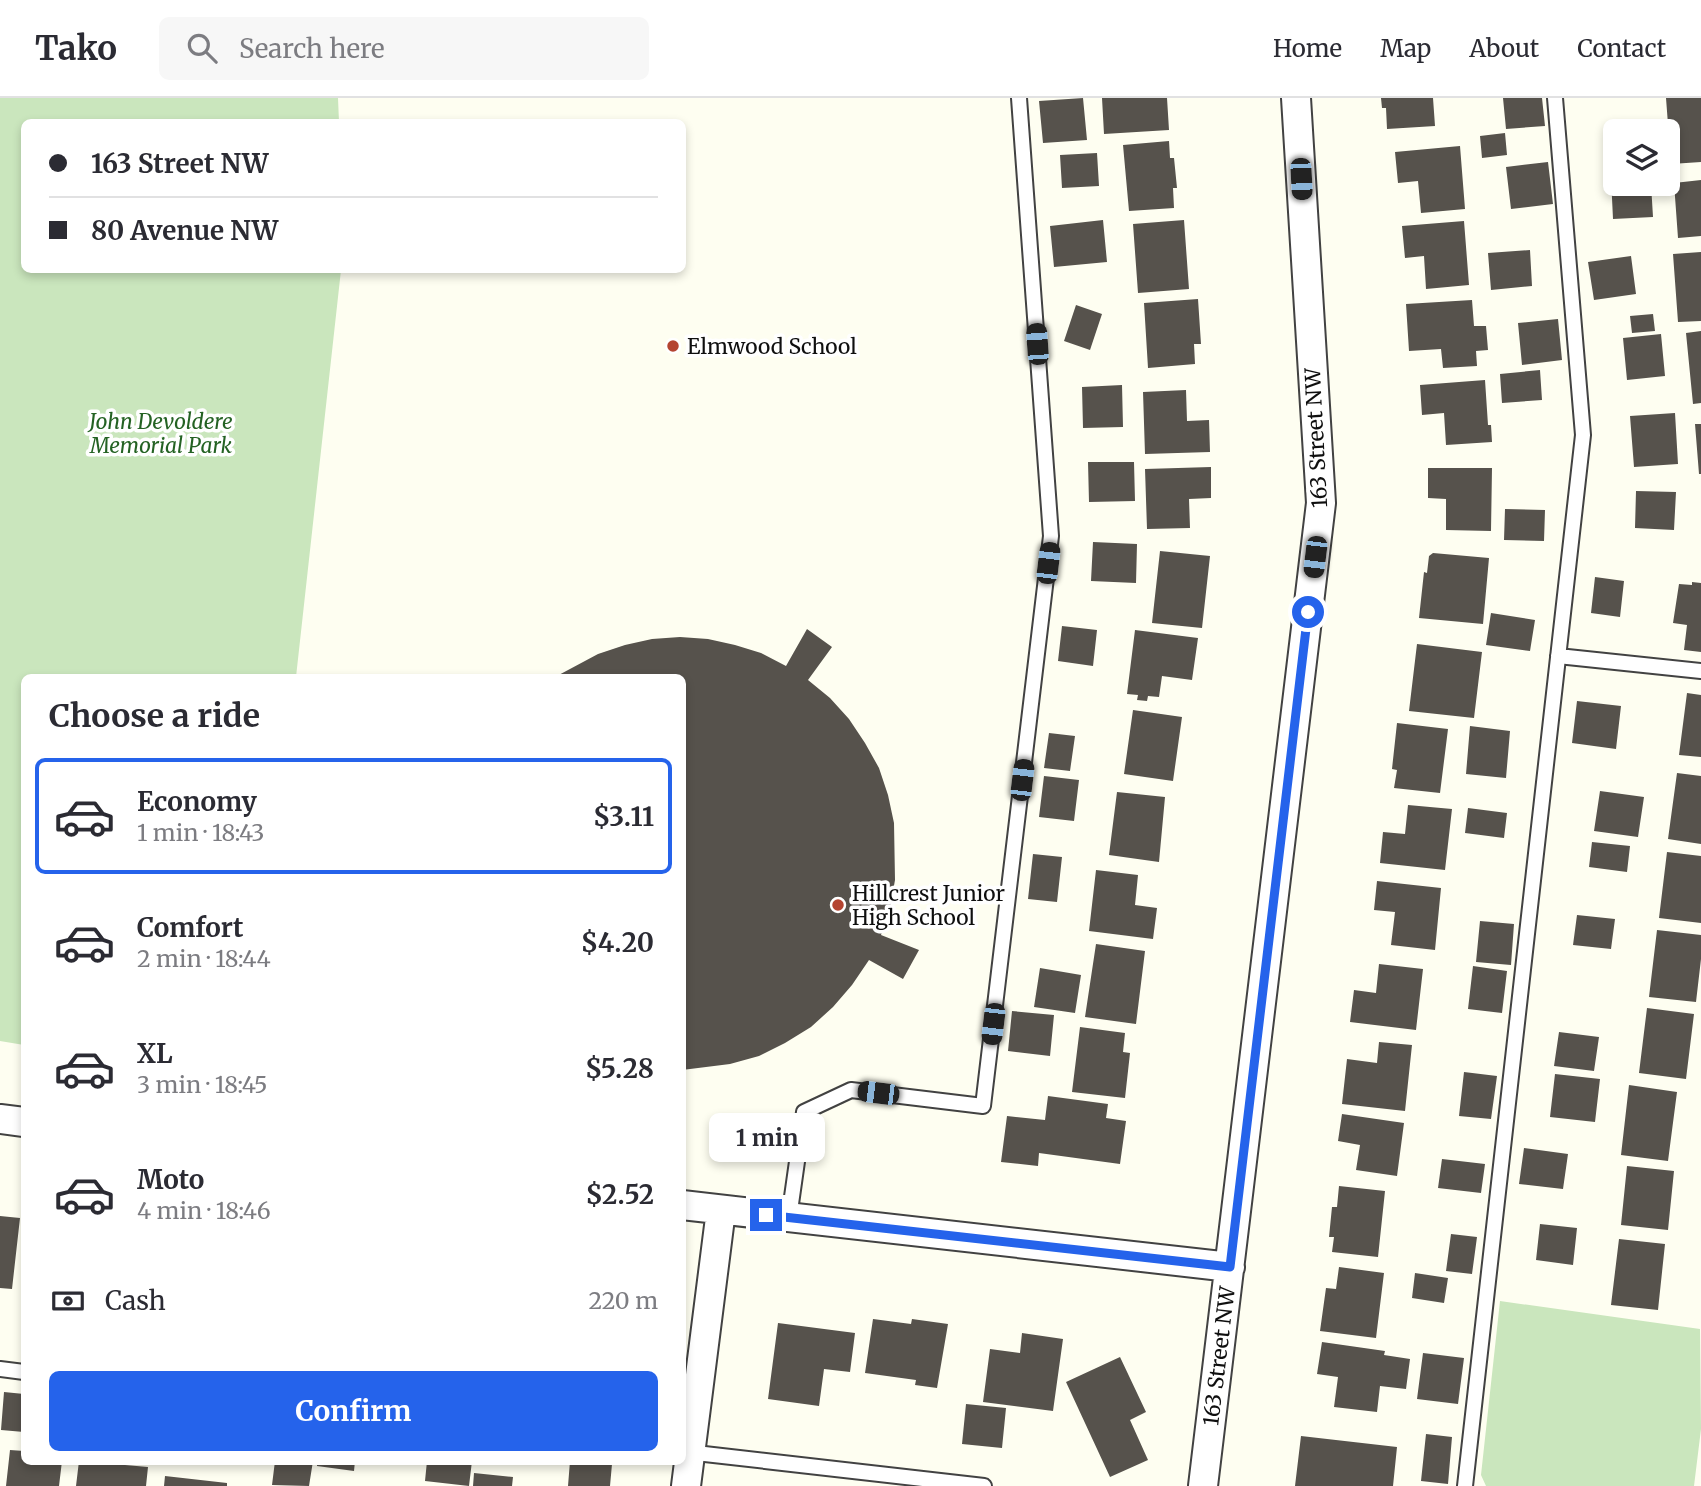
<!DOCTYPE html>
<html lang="en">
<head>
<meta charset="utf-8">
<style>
  body { margin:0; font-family:Merriweather,serif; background:#f7f7f7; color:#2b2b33; height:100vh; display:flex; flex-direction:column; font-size:26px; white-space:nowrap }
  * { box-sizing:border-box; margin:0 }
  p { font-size:23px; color:#7c7c81 }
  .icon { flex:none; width:38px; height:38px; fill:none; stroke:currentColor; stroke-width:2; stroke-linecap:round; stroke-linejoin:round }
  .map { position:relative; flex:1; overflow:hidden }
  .panel { position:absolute; left:21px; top:576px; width:665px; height:791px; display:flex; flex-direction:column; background:#fff; border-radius:10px; box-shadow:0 4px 10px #0003 }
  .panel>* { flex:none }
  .top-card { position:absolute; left:21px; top:21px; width:665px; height:154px; border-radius:10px; box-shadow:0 4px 10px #0003; display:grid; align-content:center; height:154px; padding:0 28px; background:#fff }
  .tools { position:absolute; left:1603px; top:21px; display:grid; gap:14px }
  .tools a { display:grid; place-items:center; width:77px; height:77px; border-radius:10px; background:#fff; box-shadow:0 4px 10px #0003; font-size:35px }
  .end { position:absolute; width:32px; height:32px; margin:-16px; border:9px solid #2563eb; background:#fff; box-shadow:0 0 0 4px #fff }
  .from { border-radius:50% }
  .bubble { position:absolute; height:49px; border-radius:10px; background:#fff; box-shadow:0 4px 10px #0003; font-size:23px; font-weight:700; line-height:49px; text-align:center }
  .car { position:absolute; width:21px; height:42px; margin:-21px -10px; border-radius:9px; box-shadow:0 0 5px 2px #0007; background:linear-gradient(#222 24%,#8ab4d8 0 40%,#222 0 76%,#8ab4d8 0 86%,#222 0) }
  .top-card b { display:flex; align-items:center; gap:24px; height:66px; font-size:26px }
  .top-card b+b { border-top:2px solid #e1e1e2 }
  .top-card i { width:18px; height:18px; background:#2b2b33 }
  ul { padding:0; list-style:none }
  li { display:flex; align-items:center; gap:21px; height:116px; margin:0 14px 10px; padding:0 14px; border:4px solid transparent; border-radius:10px }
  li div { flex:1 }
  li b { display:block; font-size:26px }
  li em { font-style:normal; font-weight:700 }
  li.selected { border-color:#2563eb }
  li>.icon { width:63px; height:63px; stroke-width:1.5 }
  h2 { padding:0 28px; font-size:32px; line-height:84px }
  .pay { display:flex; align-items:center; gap:18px; height:77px; padding:0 28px; font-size:26px }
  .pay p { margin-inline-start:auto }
  .action { display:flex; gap:14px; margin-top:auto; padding:14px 28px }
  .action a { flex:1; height:80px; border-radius:10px; background:#2563eb; color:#fff; font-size:28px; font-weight:700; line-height:80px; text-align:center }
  header { display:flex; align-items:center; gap:42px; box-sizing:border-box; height:98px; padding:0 35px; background:#fff; border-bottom:2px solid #e1e1e2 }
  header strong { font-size:33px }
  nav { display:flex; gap:38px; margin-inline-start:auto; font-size:24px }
  .search { width:490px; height:63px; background:#f7f7f7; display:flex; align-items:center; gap:18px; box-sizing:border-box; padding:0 24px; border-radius:10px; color:#7c7c81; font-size:26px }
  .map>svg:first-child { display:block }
  .green { fill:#cae6bd }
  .building { fill:#56524c }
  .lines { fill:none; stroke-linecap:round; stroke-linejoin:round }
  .service-casing { stroke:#424242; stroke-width:18 }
  .minor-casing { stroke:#424242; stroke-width:32 }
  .service { stroke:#fff; stroke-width:14 }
  .minor { stroke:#fff; stroke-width:28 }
  .route { stroke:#2563eb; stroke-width:9 }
  .poi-dot { fill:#b44431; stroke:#fff; stroke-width:2.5 }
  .labels { text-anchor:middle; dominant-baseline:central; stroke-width:7; stroke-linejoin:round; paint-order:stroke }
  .poi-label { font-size:21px; fill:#0f0f0f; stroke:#fff; text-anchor:start }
  .park-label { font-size:21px; font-style:italic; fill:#246223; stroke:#fff }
  .street-label { font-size:21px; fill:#0f0f0f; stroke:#fff }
</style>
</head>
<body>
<header>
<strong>Tako</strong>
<div class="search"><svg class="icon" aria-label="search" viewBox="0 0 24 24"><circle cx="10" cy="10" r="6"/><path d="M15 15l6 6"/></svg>Search here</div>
<nav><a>Home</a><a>Map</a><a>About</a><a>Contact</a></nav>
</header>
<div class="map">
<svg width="1701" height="1388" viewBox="0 0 1701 1388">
  <rect width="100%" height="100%" fill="#fefef1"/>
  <!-- green -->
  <path class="green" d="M0,0H338L339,24H24V172H341L296,579H24V947L0,943Z
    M1500,1203L1700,1231L1701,1331L1694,1388H1486L1481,1377Z"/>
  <!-- building -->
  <path class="building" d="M1083,0L1087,42L1043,45L1039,3Z
    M1102,0H1167L1169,32L1104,36Z
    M1381,0H1433L1435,28L1387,31L1386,10H1382Z
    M1503,0H1542L1545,28L1506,31Z
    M1666,0H1701V64L1671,66Z
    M1505,35L1507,57L1482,60L1480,38Z
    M1615,37V74H1610L1607,38Z
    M1169,43L1170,60H1174L1177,90H1173L1174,110L1129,113L1123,47Z
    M1460,48L1465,111L1421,115L1418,83L1398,85L1395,54Z
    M1097,55L1099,88L1062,90L1060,57Z
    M1548,64L1553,106L1511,111L1506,69Z
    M1611,79H1615V86H1651L1653,119L1613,121Z
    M1701,82V138L1678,140L1674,85Z
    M1103,122L1107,164L1054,169L1050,128Z
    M1184,122L1189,191L1138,195L1133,126Z
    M1464,123L1469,187L1426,191L1424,158L1405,160L1402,128Z
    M1530,152L1532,188L1491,192L1488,155Z
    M1701,154V223L1678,224L1673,156Z
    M1631,158L1636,196L1594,202L1588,164Z
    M1198,201L1201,246H1194L1195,266L1148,270L1144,205Z
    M1472,202L1474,228H1486L1488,252L1476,253L1477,268L1443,270L1441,251L1409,253L1406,206Z
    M1076,207L1102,216L1090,252L1064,243Z
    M1653,216L1655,233L1632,235L1630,218Z
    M1558,221L1562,262L1522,267L1518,225Z
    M1701,233V305L1693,306L1686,235Z
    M1661,236L1665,278L1627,282L1623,240Z
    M1540,272L1542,302L1502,305L1500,276Z
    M1485,282L1488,327H1491L1492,344L1446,347L1444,315L1422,317L1420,287Z
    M1122,287L1123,329L1083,330L1082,289Z
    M1186,292L1187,323L1209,322L1210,354L1145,356L1143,294Z
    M1675,315L1678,366L1634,369L1630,318Z
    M1695,326H1701V376H1699Z
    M1088,364H1134L1135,403L1089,404Z
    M1211,369V400L1189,401L1190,430L1147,431L1145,371Z
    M1428,370H1492L1491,433L1446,432V401L1428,400Z
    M1636,393L1676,394L1674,432L1635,430Z
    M1505,411L1545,412L1544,443L1504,442Z
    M1093,444L1137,446L1136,485L1091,483Z
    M1160,453L1210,458L1202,530L1152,525Z
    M1433,455L1489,460L1483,526L1419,520L1424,474L1427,475L1429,458Z
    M1595,479L1624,483L1620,519L1591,515Z
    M1692,484L1701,485V554L1684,552L1687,527L1673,525L1679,486L1692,487Z
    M1491,515L1535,522L1530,553L1486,547Z
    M1062,528L1097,532L1093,568L1058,563Z
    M807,531L832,549L808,582L830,600L849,621L865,645L879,670L888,697L894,725L895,782L890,810L881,837L919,852L903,881L869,862L852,887L833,909L811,929L785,945L759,958L730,966L682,972V579H555L598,556L625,547L652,541L680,539L708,541L735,547L761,555L786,568Z
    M1135,532L1198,540L1192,582L1162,578L1159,599L1148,598L1147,603L1137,602L1138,597L1127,596Z
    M1417,546L1482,554L1474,620L1409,613Z
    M1687,595L1701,597V659L1679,657Z
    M1577,603L1621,608L1616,651L1572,645Z
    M1133,612L1182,619L1173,683L1124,676Z
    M1397,625L1448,631L1440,695L1394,690L1397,672L1392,671Z
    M1470,628L1510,633L1506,680L1466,676Z
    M1049,635L1075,638L1070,673L1044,670Z
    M1677,675L1701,678V746L1668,741Z
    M1044,678L1079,682L1074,723L1039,719Z
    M1600,693L1644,699L1638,739L1594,733Z
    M1117,694L1165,699L1159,764L1109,757Z
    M1408,707L1452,711L1445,772L1380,765L1383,734L1405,736Z
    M1468,710L1507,715L1504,740L1465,735Z
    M1592,744L1630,748L1627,774L1589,769Z
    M1667,754L1701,758V825L1659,820Z
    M1033,756L1062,759L1057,804L1028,801Z
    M1096,772L1138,777L1135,807L1157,810L1153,841L1089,833Z
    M1377,783L1441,790L1435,852L1391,847L1395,814L1374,812Z
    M1577,817L1615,821L1611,851L1573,847Z
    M1480,823L1514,826L1511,867L1476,864Z
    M1657,832L1701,837V861L1696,904L1649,899Z
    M1096,846L1145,853L1136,926L1085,919Z
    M1379,866L1423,871L1416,932L1350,924L1354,892L1376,895Z
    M1473,868L1507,873L1502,915L1468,911Z
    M1040,870L1081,877L1075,915L1034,909Z
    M1647,910L1694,916L1686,981L1639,975Z
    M1012,913L1054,917L1050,958L1008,953Z
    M1080,929L1125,935L1123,954L1130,955L1125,1000L1072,994Z
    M1559,934L1599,939L1594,973L1554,968Z
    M1379,944L1412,947L1405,1013L1342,1006L1347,961L1377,965Z
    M1464,974L1497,978L1491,1021L1459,1018Z
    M1555,976L1600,981L1595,1024L1550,1019Z
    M1629,987L1677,994L1668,1063L1621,1057Z
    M1048,998L1108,1006L1106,1020L1126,1023L1120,1066L1039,1055L1038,1068L1001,1064L1007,1018L1045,1022Z
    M1342,1016L1404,1025L1397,1078L1356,1072L1360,1047L1338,1043Z
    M1524,1050L1568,1056L1563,1091L1519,1086Z
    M1442,1061L1485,1066L1481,1095L1438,1090Z
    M1627,1068L1674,1073L1668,1132L1621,1127Z
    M1339,1088L1385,1093L1378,1159L1332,1154L1334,1139H1329L1332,1109H1337Z
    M0,1118L20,1120L12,1191L0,1190Z
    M1540,1126L1577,1130L1573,1167L1536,1162Z
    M1451,1136L1477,1139L1472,1176L1446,1173Z
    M1619,1141L1665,1146L1658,1212L1611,1207Z
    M1339,1169L1384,1175L1376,1240L1320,1233L1326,1190L1336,1191Z
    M1415,1175L1448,1180L1444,1205L1412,1200Z
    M873,1221L911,1226L912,1221L948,1226L937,1290L915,1287L916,1282L865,1275Z
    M778,1225L855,1235L850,1274L824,1271L819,1308L768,1301Z
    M1022,1235L1063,1241L1053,1313L983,1304L990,1251L1020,1255Z
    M1322,1244L1385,1253L1384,1257L1410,1261L1406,1291L1380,1288L1377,1314L1334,1309L1338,1279L1317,1276Z
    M1423,1255L1464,1260L1458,1306L1417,1301Z
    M1120,1259L1146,1314L1130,1322L1148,1362L1110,1379L1066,1284Z
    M4,1294L24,1296V1334L1,1332Z
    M966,1306L1006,1310L1002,1350L962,1346Z
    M1426,1336L1452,1339L1448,1386L1421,1383Z
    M1301,1338L1397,1349L1393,1388H1295Z
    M10,1352L24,1353V1363H62L59,1388H6Z
    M79,1363L148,1369L146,1388H76Z
    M275,1363H313L309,1388L272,1387Z
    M317,1363H355L354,1373L317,1368Z
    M427,1363H472L469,1388L425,1383Z
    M570,1363L612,1366L610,1388H568Z
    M474,1375L513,1379L512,1388H473Z
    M165,1378L227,1385V1388H164Z"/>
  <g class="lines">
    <defs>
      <path id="service" d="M1558,558L1701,573
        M789,1120L804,1014L851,992L983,1008L1051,438L1019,0
        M0,1271L24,1274
        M687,1354L984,1388
        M1465,1388L1583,337L1555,0"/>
      <path id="minor" d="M0,1021L24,1024
        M682,1107L1230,1169
        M686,1388L721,1112
        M1203,1388L1321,405L1296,0"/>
    </defs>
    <!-- service casing -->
    <use href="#service" class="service-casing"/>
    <!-- minor casing -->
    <use href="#minor" class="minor-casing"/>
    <!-- service -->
    <use href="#service" class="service"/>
    <!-- minor -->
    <use href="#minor" class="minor"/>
  </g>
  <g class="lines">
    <!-- route -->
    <path class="route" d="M766,1117L1230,1169L1308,514"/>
  </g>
  <!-- markers -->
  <g class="poi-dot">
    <circle cx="673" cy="248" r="7"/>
    <circle cx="838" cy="807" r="7"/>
  </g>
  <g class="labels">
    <!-- poi labels -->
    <g class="poi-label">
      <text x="687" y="248">Elmwood School</text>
      <text x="852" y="795">Hillcrest Junior<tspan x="852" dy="24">High School</tspan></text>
    </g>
    <!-- park labels -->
    <g class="park-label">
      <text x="161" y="323">John Devoldere<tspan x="161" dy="24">Memorial Park</tspan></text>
    </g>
    <!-- street labels -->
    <g class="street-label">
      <text transform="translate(1316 340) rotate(-93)">163 Street NW</text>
      <text transform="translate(1219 1258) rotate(-83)">163 Street NW</text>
    </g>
  </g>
</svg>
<div class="tools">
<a><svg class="icon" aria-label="layers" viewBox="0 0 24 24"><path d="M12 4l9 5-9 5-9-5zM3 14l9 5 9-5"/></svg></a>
</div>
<i class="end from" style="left:1308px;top:514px"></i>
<i class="end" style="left:766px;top:1117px"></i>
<div class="bubble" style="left:709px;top:1015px;width:116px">1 min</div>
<i class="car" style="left:1301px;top:81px;rotate:177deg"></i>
<i class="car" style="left:1037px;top:246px;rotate:356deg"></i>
<i class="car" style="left:1315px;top:459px;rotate:187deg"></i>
<i class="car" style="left:1048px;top:465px;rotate:7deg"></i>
<i class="car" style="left:1022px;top:682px;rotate:7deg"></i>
<i class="car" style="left:993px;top:926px;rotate:187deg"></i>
<i class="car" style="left:878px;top:995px;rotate:277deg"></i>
<div class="top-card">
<b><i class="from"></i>163 Street NW</b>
<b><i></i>80 Avenue NW</b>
</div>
<section class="panel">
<h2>Choose a ride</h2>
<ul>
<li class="selected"><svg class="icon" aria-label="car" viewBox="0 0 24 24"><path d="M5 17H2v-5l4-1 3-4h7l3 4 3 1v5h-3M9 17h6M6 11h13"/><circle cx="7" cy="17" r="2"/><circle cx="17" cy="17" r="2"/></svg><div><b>Economy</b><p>1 min · 18:43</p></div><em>$3.11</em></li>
<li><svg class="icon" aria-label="car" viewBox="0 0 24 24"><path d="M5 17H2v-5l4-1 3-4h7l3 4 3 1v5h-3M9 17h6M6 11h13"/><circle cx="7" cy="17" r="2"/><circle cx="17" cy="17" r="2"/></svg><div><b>Comfort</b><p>2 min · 18:44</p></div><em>$4.20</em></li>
<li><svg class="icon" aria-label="car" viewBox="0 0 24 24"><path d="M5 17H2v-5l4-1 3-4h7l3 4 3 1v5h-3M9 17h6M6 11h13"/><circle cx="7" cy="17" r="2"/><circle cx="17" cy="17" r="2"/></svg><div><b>XL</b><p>3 min · 18:45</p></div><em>$5.28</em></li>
<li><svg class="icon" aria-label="car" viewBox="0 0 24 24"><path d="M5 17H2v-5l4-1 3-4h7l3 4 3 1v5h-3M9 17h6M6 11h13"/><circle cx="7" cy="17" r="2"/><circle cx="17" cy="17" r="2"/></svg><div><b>Moto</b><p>4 min · 18:46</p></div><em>$2.52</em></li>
</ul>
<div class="pay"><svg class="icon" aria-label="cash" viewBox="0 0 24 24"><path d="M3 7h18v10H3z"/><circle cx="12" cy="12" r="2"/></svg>Cash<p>220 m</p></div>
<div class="action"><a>Confirm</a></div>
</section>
</div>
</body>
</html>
